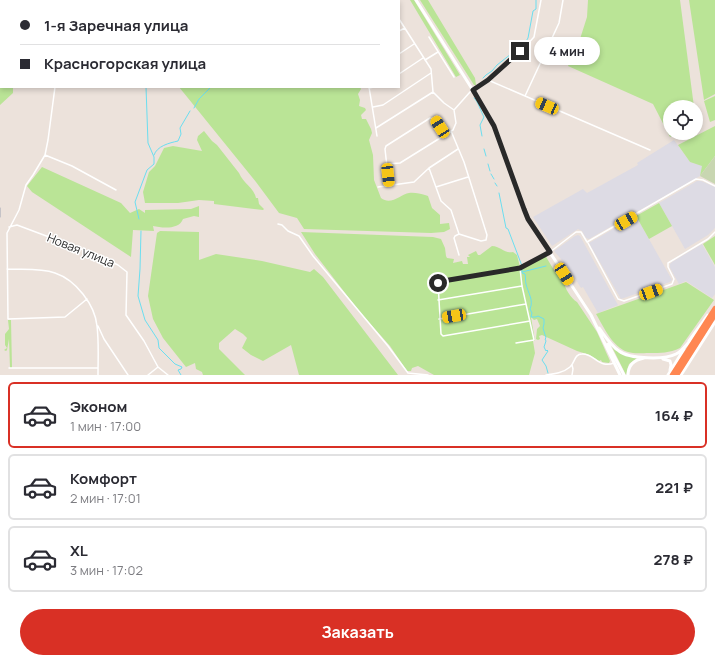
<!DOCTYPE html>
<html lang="ru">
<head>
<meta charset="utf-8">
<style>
  body { margin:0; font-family:Manrope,sans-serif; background:#f7f7f7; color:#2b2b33; height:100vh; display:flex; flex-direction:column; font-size:15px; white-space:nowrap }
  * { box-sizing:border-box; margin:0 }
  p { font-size:13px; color:#7c7c81 }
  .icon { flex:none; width:22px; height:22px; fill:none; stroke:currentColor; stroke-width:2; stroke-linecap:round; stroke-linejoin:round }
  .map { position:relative; height:375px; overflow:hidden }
  .panel { display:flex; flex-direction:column; background:#fff; flex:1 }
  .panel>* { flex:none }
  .hud { position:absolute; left:0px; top:0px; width:400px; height:88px; box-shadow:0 2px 6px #0003; display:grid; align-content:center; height:88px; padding:0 20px; background:#fff }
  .tools { position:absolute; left:663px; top:100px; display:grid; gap:8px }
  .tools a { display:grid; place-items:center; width:40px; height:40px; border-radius:50%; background:#fff; box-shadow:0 2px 6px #0003; font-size:20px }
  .end { position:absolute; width:18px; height:18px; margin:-9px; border:5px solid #292929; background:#fff; box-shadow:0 0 0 2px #fff }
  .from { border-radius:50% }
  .bubble { position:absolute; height:28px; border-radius:14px; background:#fff; box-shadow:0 2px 6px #0003; font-size:13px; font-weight:700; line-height:28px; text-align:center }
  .car { position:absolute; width:12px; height:24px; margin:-12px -6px; border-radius:5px; box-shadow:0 0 3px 1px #0007; background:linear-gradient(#f5c518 24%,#345 0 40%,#f5c518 0 76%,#345 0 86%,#f5c518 0) }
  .hud b { display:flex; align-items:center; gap:14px; height:38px; font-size:15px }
  .hud b+b { border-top:1px solid #e1e1e2 }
  .hud i { width:10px; height:10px; background:#2b2b33 }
  ul { padding:7px 0 0; list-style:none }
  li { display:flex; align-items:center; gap:12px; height:66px; margin:0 8px 6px; padding:0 12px; border:2px solid #e1e1e2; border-radius:6px }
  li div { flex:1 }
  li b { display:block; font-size:15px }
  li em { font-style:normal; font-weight:700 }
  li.active { border-color:#d93025 }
  li>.icon { width:36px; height:36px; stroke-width:1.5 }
  .button { display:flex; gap:8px; margin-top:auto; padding:8px 20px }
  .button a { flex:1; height:46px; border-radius:24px; background:#d93025; color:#fff; font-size:16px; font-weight:700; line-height:46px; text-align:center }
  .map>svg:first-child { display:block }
  .industrial { fill:#dddbe4 }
  .green { fill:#bae496 }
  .cemetery { fill:#c8d6b1 }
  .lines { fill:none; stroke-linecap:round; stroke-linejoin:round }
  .stream { stroke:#6bdef0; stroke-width:1 }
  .street { stroke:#fff; stroke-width:1.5 }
  .secondary { stroke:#fff; stroke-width:3 }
  .highway { stroke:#ff8752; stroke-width:4.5 }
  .rail { stroke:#9da4b4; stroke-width:1 }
  .route { stroke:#292929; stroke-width:5 }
  .labels { text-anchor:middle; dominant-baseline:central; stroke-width:3; stroke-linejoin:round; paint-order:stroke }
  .street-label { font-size:12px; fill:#292929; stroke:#fff }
</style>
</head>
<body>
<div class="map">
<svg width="715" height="375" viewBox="0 0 715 375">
  <rect width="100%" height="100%" fill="#ece2db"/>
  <!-- industrial -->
  <path class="industrial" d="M674,140L690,162L703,166L700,176L589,239L586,238L582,231L578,229L552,246L533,217L583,189L587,193L638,165L637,163Z
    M697,181H701L715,187V228L708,235L685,249L659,203Z
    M636,216L672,280L670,282L621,299L589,243Z
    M578,235L580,236L618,305L598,313L583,287L581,288L568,267L554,251L575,236Z
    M702,244L715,267V294L712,298L686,281L679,284L670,268V264L672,262Z"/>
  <!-- green -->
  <path class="green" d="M0,0L25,1H1V87H13V93L0,105Z
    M130,0H311L312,1H130Z
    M410,0H414L460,75L456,77Z
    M420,0H428L475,78L476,85H474Z
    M588,0H680L694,107H670V133H678L670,137L653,104L568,66L580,39L587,17Z
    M689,0H715V94L704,100Z
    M179,87H360L361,89L358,94L360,100L359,106L365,108L366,110L361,115L362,119H366L371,129L372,133L369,140L373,155L374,180L381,198C391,206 401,194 409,193C414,192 421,194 425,195L428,196L432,208L440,215V224L449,223L450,229L444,232L431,233L304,229L297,218L279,213L256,182Z
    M715,96V120L710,122L704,101Z
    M715,126V156L700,176L702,166L690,162L678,145Z
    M204,131L212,141L217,145L239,173C243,183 254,188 256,198H258L259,204L264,209L263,210L214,204V201L199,200L178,203H145L143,192L149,172L155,166L164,148L173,146L202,151L197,140L198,136Z
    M42,167L121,203L130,213L139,209L145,213V210L191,209L199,206V217L194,216L183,219C179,230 162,228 153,226L154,231L133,230L131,257L32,192L27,186Z
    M659,203L672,226L649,239L636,216Z
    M160,231L199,232V260L216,254L262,261L310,272L314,269L323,277L398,375H299L291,345L263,361L251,355L242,348L247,338L243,334L235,329L219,343V349L245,375H203L202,372L196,369L195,363L186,367L163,338L153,319L148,296L157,233Z
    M301,232L433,237L441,239L445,248L446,256L447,258L454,259L453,263L462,261L463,264H468L467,257H470L468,255L476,251L478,255H480L492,246C500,246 505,254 513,252L517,255L520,267L545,255L555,272L564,280C563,286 571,299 577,302L597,332L610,361L609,363L602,362L601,360L599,361L590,355L577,351L542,335L539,336L540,339L538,340L536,339L537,329L540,326L537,319L534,320L531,317L535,341H533L535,353L529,375H434L418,366L412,368L411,371H407L390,346L359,311L315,254Z
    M715,236V265L703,244Z
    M686,282L714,300L680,348C669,353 661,353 649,353C643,353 634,354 628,352C612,347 604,327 596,314Z
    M8,320H11L12,368H10L9,339L7,350L6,351L4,350L7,348L5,345V334L9,329Z
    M611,345L615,350L637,358L629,364L626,375Z"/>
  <!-- cemetery -->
  <path class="cemetery" d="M715,156V184L700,176Z"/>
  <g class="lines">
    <!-- stream -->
    <path class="stream" d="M130,1V0
      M228,1V0
      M483,78L486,75L492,71L497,65L525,43L528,38L533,11L536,9V0
      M474,98C478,101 481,112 484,117L480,125L482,136
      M194,108L199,99L211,87
      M484,149L486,156
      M154,155C157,146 169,143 178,141L181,134L180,128L190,111
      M488,164L490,171
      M491,174L494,179
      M495,183L497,186
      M499,193L506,228L508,229L522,266
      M139,219L135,202L147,170L154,164V157L148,143L146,87
      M141,231L140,269L138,296L145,320L158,340L159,348L175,364L182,367L181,369L178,370L181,375
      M522,269V273L525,274C526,278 525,280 526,284C528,293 534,300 530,309L532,313L531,317H536L538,316L544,319V324L543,328L546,338L545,339L546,341L544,347L546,351L547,350L548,351L542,360L546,366L548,373
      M522,272L546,266"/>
    <!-- street -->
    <path class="street" d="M67,0V1
      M336,0L337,1
      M358,0V1
      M386,1L387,0
      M399,19L431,69L433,92L444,103L454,110
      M399,31L405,28
      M429,37L454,77
      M399,54L414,44
      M425,60L438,52
      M399,74L423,58
      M488,80L650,150
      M55,87L48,140L45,155L33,175L26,185L19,210L7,233L8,319L65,317L87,299
      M369,87L377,136
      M369,88L374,87
      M525,96L559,23L563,0
      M373,107L383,105L431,73
      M376,128L433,92
      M45,155L72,166L116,190
      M387,164L400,163L453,130L456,123L454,110L470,92L488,80L524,48L534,37L541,0
      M429,168L441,201L451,210L459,234L481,241L486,240L487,235L464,162L451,131
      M389,185L385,149L386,146L430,118L435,119L444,134
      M378,187L414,182L429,168L458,149
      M436,187L468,177
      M278,224L282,225L288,231L299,236L313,256L388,346L408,373L428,375
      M9,227L17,225L97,255L118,265L127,272L126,315L144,341L158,367L148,375
      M588,243L618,299L624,301L672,284L674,279L668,267V263L708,239L715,232
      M459,255L454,238L455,236L459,234
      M7,269C23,270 40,268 55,273C76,280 95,305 97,326C99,342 98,359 98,375
      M438,300L522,286
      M439,319L526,304
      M530,321L443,336L441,334L438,283L439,282L520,268L550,252L576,232H581L587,242L696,179L703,180L715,186
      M98,326L104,339L128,375
      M516,343L534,340L522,286L520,268
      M572,365L573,369L572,375
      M158,367L168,375
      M9,368H98
      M546,375C554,374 563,373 570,367C575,363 574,354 582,354C594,353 599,369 614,363"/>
    <!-- secondary -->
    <path class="secondary" d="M416,0L491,119L497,132L523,209L528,219L591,315L620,375
      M599,328C605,336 611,346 619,351C629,359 665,360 676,354C682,351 685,346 690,341
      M689,341L708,315
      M608,344L624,375
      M663,359L670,361L671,365L670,370
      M628,375C628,365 634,360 644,358
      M668,375L684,349
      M681,375L715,322"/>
    <!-- highway -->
    <path class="highway" d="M672,375L715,308
      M677,375L715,315"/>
    <!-- rail -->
    <path class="rail" d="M0,208V217"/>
  </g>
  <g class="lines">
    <!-- route -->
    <path class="route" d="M438,283L443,281L520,268L550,252L528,219L524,209L494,126L473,90L488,80L520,51"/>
  </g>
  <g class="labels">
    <!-- street labels -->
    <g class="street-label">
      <text transform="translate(81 250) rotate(22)">Новая улица</text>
    </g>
  </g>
</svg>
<div class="tools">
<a><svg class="icon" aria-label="locate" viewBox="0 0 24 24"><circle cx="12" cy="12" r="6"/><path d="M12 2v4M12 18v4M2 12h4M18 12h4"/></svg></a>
</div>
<i class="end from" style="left:438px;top:283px"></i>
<i class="end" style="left:520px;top:51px"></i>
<div class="bubble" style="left:534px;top:37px;width:66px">4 мин</div>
<i class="car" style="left:547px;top:106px;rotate:293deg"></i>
<i class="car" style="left:440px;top:127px;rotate:327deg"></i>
<i class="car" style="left:388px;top:175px;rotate:174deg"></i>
<i class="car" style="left:626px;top:221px;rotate:60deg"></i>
<i class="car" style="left:564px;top:274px;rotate:147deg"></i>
<i class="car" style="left:651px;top:292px;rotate:70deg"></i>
<i class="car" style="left:454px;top:316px;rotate:260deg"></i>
<div class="hud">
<b><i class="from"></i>1-я Заречная улица</b>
<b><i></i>Красногорская улица</b>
</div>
</div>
<section class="panel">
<ul>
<li class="active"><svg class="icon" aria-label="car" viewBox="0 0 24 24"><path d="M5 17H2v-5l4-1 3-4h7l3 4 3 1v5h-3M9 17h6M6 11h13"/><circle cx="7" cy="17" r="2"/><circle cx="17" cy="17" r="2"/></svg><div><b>Эконом</b><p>1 мин · 17:00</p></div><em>164 ₽</em></li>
<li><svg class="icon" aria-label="car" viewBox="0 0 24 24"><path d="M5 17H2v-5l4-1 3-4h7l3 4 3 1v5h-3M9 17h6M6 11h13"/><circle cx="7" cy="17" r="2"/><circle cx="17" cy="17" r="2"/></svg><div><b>Комфорт</b><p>2 мин · 17:01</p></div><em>221 ₽</em></li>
<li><svg class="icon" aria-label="car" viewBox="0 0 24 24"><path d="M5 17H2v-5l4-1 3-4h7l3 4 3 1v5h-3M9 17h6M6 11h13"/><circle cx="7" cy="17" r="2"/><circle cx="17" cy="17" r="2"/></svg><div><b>XL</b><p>3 мин · 17:02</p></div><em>278 ₽</em></li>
</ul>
<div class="button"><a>Заказать</a></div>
</section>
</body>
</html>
